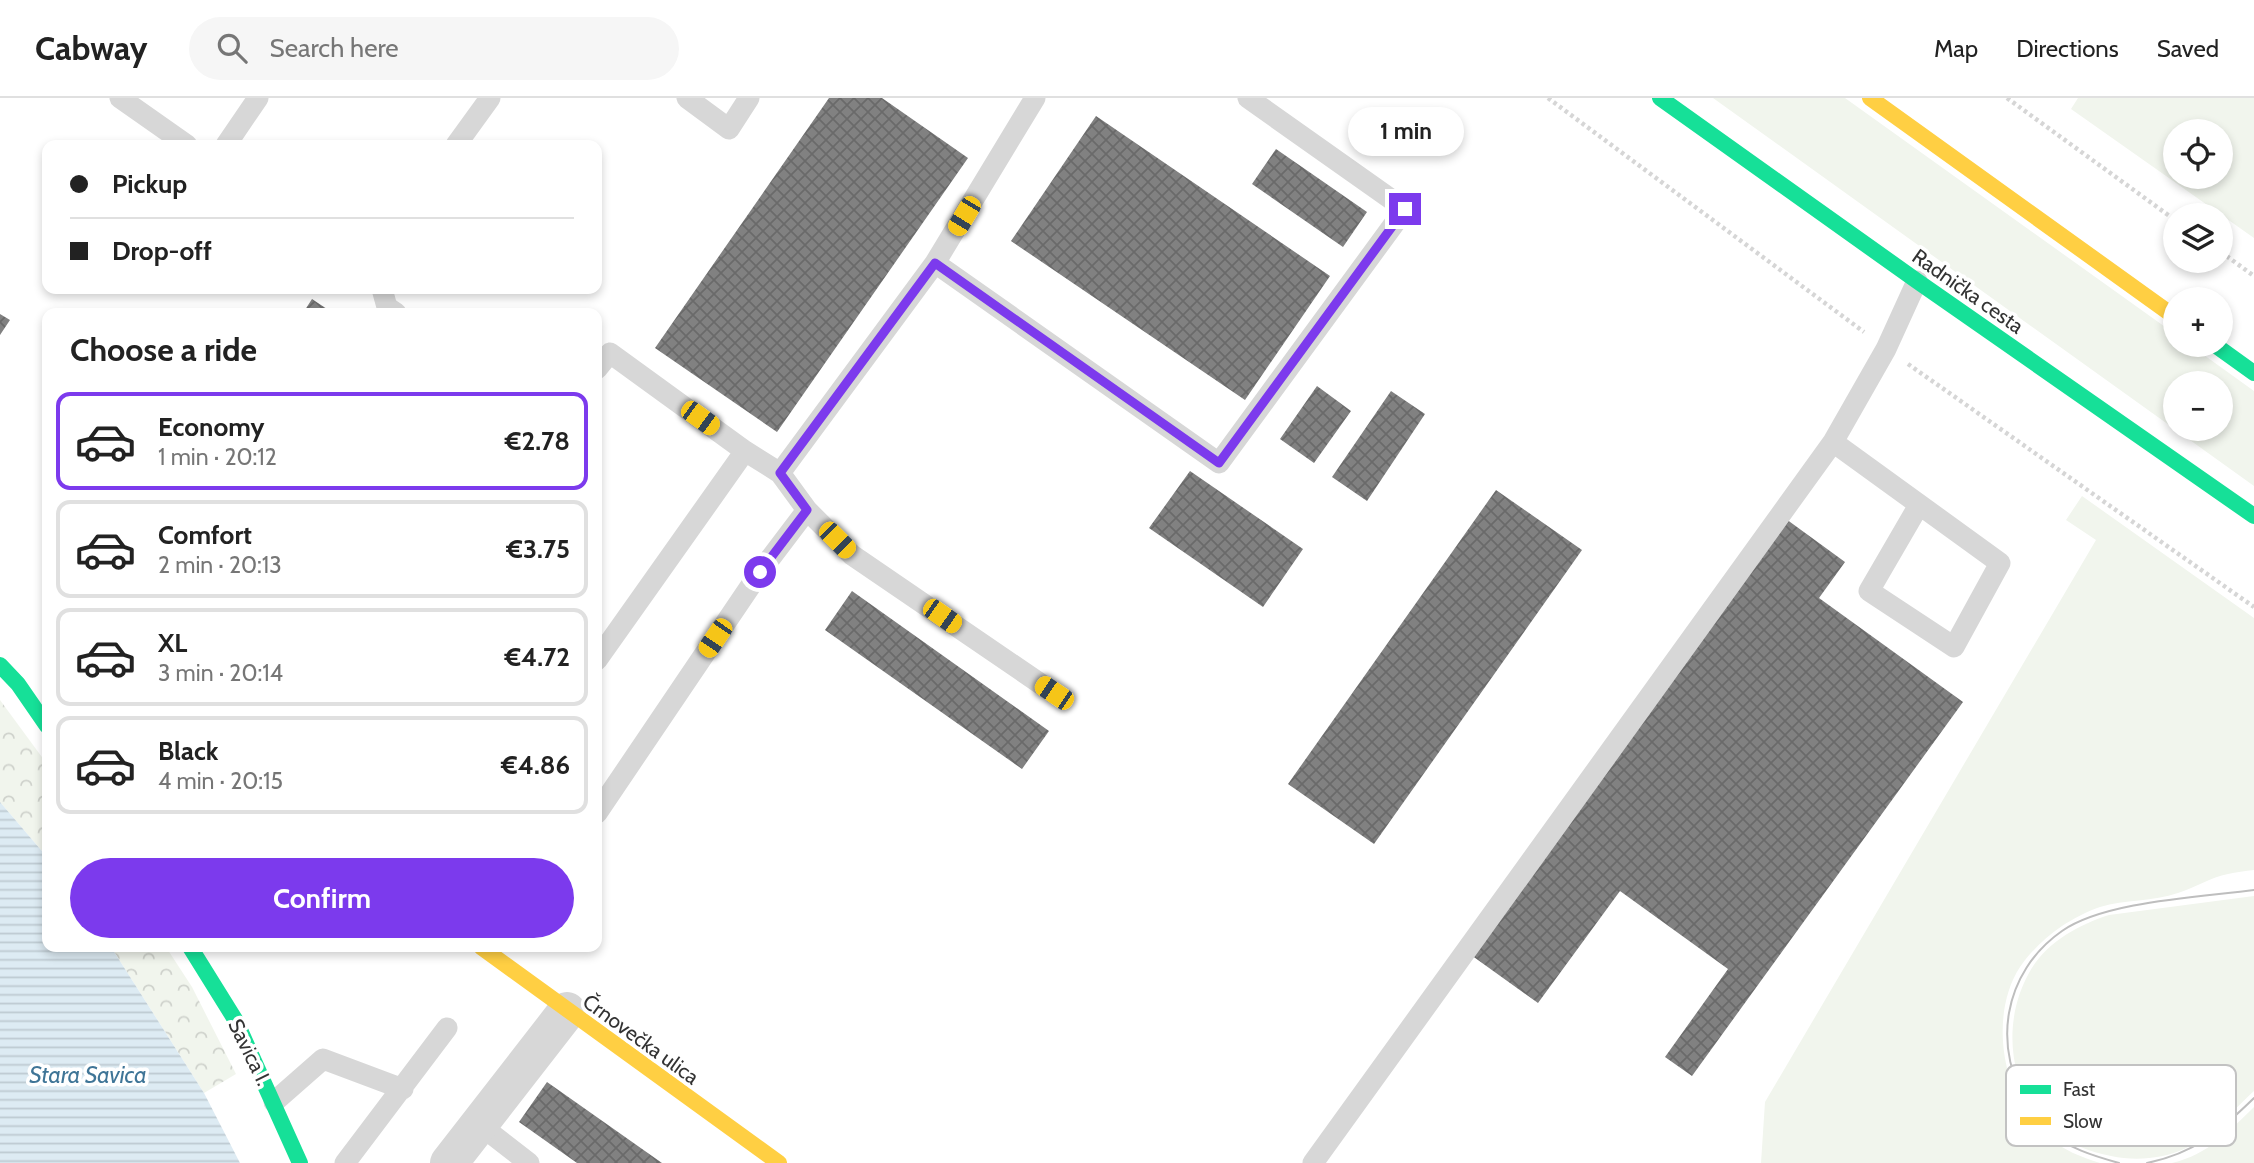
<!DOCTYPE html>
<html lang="en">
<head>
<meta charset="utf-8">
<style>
  body { margin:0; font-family:Cabin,sans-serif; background:#f6f6f6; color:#222; height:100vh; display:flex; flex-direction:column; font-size:26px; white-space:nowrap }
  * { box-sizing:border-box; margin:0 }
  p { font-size:23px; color:#767676 }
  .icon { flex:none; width:38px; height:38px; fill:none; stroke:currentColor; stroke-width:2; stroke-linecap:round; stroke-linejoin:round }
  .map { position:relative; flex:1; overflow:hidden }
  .drawer { position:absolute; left:42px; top:210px; width:560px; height:644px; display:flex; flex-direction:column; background:#fff; border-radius:14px; box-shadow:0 4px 10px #0003 }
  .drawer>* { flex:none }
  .guide { position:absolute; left:42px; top:42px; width:560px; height:154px; border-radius:14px; box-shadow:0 4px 10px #0003; display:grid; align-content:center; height:154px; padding:0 28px; background:#fff }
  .fabs { position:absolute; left:2163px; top:21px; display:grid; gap:14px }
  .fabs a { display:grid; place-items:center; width:70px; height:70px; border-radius:50%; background:#fff; box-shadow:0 4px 10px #0003; font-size:35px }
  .end { position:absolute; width:32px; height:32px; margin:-16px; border:9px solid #7c3aed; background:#fff; box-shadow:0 0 0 4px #fff }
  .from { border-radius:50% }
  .bubble { position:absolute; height:49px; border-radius:24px; background:#fff; box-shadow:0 4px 10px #0003; font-size:23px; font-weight:800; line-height:49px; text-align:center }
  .car { position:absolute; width:21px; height:42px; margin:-21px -10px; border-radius:9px; box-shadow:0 0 5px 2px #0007; background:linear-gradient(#f5c518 24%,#345 0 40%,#f5c518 0 76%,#345 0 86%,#f5c518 0) }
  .guide b { display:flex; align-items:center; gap:24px; height:66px; font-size:26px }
  .guide b+b { border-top:2px solid #e0e0e0 }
  .guide i { width:18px; height:18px; background:#222 }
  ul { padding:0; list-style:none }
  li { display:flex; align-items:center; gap:21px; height:98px; margin:0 14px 10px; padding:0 14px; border:4px solid #e0e0e0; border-radius:14px }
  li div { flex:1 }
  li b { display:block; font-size:26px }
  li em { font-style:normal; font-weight:800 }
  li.selected { border-color:#7c3aed }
  li>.icon { width:63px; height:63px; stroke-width:1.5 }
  h2 { padding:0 28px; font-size:32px; line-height:84px }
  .cta { display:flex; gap:14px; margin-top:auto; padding:14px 28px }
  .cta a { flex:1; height:80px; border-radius:42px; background:#7c3aed; color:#fff; font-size:28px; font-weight:800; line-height:80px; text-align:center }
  header { display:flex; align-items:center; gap:42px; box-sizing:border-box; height:98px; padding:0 35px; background:#fff; border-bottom:2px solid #e0e0e0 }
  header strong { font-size:33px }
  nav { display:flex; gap:38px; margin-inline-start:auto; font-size:24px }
  .search { width:490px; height:63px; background:#f6f6f6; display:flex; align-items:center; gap:18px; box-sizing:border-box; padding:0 24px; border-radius:38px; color:#767676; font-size:26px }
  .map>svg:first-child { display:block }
  .grass { fill:#f1f5ed; fill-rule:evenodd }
  .forest { fill:url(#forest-crowns) }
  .water { fill:url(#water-rules) }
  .building { fill:url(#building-cross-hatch) }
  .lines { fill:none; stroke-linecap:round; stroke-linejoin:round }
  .path { stroke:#d6d6d6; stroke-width:4.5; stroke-dasharray:3.5 3.5; stroke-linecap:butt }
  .lane { stroke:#d7d7d7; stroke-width:21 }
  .street { stroke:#d7d7d7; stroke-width:38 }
  .fast { stroke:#16e098; stroke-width:16 }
  .slow { stroke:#ffcf43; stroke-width:16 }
  .tram { stroke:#bebebe; stroke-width:2 }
  .route { stroke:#7c3aed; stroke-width:9 }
  .labels { text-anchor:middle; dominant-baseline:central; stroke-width:7; stroke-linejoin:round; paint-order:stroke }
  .street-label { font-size:21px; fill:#333; stroke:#fff }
  .water-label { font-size:23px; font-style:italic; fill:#3f7597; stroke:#fff }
  .key { fill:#fff; stroke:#c2c2c2; stroke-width:2 }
  .key-label { font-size:19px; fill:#333 }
</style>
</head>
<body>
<header>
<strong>Cabway</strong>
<div class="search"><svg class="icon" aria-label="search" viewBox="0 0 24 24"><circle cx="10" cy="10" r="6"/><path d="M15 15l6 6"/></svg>Search here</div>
<nav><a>Map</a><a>Directions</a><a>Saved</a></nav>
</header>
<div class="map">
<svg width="2254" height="1065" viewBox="0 0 2254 1065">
  <defs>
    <pattern id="forest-crowns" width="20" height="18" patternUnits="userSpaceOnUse" patternTransform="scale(1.75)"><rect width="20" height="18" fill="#f1f5ed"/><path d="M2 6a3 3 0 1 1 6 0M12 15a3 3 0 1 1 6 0" fill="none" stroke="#cfd2cc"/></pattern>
    <pattern id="water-rules" width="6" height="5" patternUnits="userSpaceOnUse" patternTransform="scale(1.75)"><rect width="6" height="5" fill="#ddebf3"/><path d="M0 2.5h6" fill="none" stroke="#becad1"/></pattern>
    <pattern id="building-cross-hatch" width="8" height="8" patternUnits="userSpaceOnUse" patternTransform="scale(1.75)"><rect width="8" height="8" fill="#818181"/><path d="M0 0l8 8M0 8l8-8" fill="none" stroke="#6a6a6a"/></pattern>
  </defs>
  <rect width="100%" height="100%" fill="#fff"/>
  <!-- grass -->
  <path class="grass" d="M1713,0H1845L2175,236V247H2190L2254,293V388ZM2175,285H2221V331H2175Z
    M2078,0H2254V140L2071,11ZM2175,33H2221V79H2175Z
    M2082,398L2254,520V772C2245,773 2236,774 2228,776C2211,779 2195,790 2178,795C2153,804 2125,801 2100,809C2087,813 2073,821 2062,828C2046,839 2031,853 2020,869C1988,918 2002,1003 2048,1039C2063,1052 2081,1059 2100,1065H1761L1765,1004L2096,442L2066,422Z
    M2254,798V993C2232,1013 2212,1038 2184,1051C2162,1061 2135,1063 2111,1058C2090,1054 2069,1046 2053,1032C2008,994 2001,925 2029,875C2045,845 2078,827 2109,817Z
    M2254,1009V1065H2172C2209,1056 2228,1034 2254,1009Z"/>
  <!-- forest -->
  <path class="forest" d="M0,602L47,666V759L0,704Z
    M111,849H166L192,889L236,976L204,995Z"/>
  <!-- water -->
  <path class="water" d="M0,704L47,759V849H111L204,995L240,1065H0Z"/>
  <!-- building -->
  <path class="building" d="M829,0H882L968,60L777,334L655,250Z
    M1096,18L1330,178L1245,302L1011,143Z
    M1276,51L1367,114L1343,149L1252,86Z
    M312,201L333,215H303Z
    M0,216L10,222L0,237Z
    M1317,288L1351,313L1314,365L1280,341Z
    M1391,293L1425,316L1367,403L1332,379Z
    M1190,373L1303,451L1263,509L1149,430Z
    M1496,392L1582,452L1374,746L1288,686Z
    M1786,421L1845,464L1819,500L1963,604L1692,978L1665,959L1728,871L1620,793L1538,905L1471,857Z
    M852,493L1049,633L1022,671L825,532Z
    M547,984L662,1065H577L519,1024Z"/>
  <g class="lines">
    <!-- path -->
    <path class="path" d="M1548,0L1864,234
      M2007,0L2175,122
      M2221,154L2254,178
      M1908,266L2254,509"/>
    <!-- lane -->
    <path class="lane" d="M120,0L187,47
      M687,0L729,31L749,0
      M226,47L258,0
      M456,47L490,0
      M935,165L1219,365L1405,111L1248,0
      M382,191L387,209L396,215
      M597,271L610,255L745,353L780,375L807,412L852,457L1054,595
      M1833,344L2000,465L1954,549L1869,493L1919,407
      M780,375L935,165L1035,0
      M597,562L745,353
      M597,715L760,474L807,412
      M274,1004L323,961L403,991
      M480,1027L529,1065
      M345,1065L447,930
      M1313,1065L1833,344L1886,251L1917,183"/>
    <!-- street -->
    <path class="street" d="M449,1065L567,913"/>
    <!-- fast -->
    <path class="fast" d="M1660,0L1917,183L2254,418
      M2215,247L2254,275
      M0,567L18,586L47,628
      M190,849L236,923L300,1065"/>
    <!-- slow -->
    <path class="slow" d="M1870,0L2175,219
      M481,849L779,1065"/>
    <!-- tram -->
    <path class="tram" d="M2119,1065C2094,1058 2067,1050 2047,1032C2041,1026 2036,1018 2031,1011C1990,951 2003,874 2062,833C2105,803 2202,799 2254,792
      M2147,1065C2195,1055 2219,1034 2254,1000"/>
  </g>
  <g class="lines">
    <!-- route -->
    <path class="route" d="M760,474L807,412L780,375L935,165L1219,365L1405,111"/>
  </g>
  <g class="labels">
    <!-- street labels -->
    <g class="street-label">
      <text transform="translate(1968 193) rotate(35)">Radnička cesta</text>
      <text transform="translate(641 941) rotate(36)">Črnovečka ulica</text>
      <text transform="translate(250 954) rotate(64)">Savica I.</text>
    </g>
    <!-- water labels -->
    <g class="water-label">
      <text x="88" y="977">Stara Savica</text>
    </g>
  </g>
  <!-- legend -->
  <rect x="2006" y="967" width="230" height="81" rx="10" class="key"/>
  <rect x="2020" y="987" width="31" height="9" fill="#16e098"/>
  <rect x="2020" y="1019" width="31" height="8" fill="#ffcf43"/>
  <g class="key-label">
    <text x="2063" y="998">Fast</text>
    <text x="2063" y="1030">Slow</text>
  </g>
</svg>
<div class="fabs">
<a><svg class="icon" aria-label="locate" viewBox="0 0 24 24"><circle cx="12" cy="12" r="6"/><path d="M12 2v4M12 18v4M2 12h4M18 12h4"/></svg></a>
<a><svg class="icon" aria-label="layers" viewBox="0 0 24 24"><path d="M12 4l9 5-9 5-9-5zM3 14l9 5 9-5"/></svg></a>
<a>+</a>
<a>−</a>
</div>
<i class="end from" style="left:760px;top:474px"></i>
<i class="end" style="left:1405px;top:111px"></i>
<div class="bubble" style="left:1348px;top:9px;width:116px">1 min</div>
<i class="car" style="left:964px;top:118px;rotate:211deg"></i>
<i class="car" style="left:700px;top:320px;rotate:126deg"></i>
<i class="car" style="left:837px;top:442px;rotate:135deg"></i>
<i class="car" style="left:942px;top:518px;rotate:125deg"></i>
<i class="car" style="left:715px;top:540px;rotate:214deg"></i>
<i class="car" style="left:1054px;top:595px;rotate:304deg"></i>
<div class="guide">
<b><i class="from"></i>Pickup</b>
<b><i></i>Drop-off</b>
</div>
<section class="drawer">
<h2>Choose a ride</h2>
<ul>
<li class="selected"><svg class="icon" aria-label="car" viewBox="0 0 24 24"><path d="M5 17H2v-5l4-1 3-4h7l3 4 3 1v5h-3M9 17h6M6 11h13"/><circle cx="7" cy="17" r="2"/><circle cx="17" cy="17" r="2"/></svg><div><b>Economy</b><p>1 min · 20:12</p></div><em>€2.78</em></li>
<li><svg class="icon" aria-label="car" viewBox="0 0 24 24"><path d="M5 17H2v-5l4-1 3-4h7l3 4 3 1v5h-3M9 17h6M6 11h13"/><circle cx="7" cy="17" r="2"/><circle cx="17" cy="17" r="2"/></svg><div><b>Comfort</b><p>2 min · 20:13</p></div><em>€3.75</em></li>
<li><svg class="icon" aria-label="car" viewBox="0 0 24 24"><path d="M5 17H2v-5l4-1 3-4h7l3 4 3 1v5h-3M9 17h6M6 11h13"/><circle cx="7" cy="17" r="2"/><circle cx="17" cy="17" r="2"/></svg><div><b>XL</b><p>3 min · 20:14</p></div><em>€4.72</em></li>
<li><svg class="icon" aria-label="car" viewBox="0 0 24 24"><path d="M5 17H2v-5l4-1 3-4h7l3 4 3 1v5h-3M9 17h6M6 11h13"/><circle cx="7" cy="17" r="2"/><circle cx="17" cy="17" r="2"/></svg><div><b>Black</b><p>4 min · 20:15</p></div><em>€4.86</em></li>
</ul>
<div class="cta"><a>Confirm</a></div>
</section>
</div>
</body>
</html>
